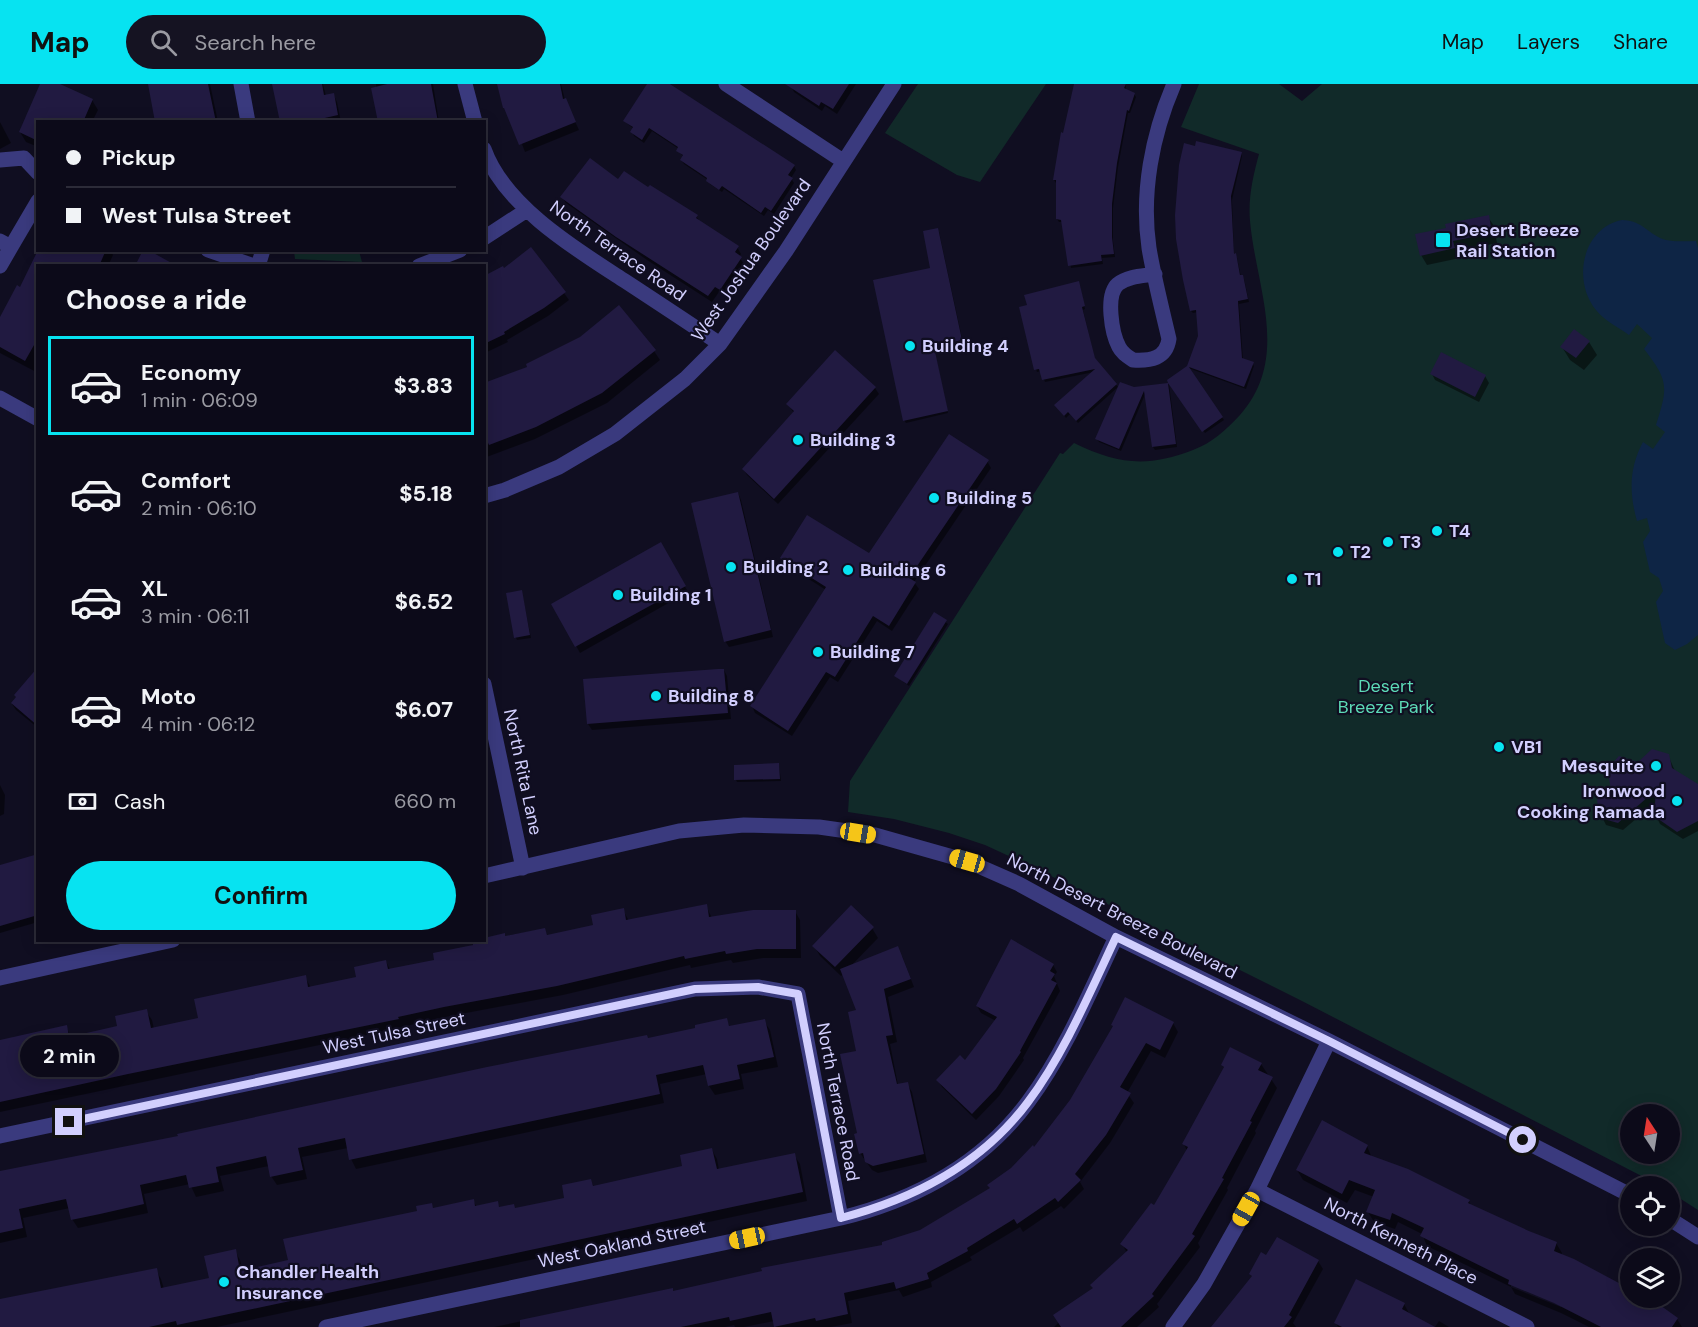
<!DOCTYPE html>
<html lang="en">
<head>
<meta charset="utf-8">
<style>
  body { margin:0; font-family:"DM Sans",sans-serif; background:#151322; color:#f1f3f6; height:100vh; display:flex; flex-direction:column; font-size:22px; white-space:nowrap }
  * { box-sizing:border-box; margin:0 }
  p { font-size:20px; color:#9a9aa2 }
  .icon { flex:none; width:33px; height:33px; fill:none; stroke:currentColor; stroke-width:2; stroke-linecap:round; stroke-linejoin:round }
  .map { position:relative; flex:1; overflow:hidden }
  .details { position:absolute; left:36px; top:180px; width:450px; height:678px; display:flex; flex-direction:column; background:#0c0a19; border-radius:0px; box-shadow:0 3px 15px #0003,0 0 0 2px #2c2b38 }
  .details>* { flex:none }
  .guide { position:absolute; left:36px; top:36px; width:450px; height:132px; border-radius:0px; box-shadow:0 3px 15px #0003,0 0 0 2px #2c2b38; display:grid; align-content:center; height:132px; padding:0 30px; background:#0c0a19 }
  .needle { width:39px; rotate:348deg }
  .buttons { position:absolute; left:1620px; top:1020px; display:grid; gap:12px }
  .buttons a { display:grid; place-items:center; width:60px; height:60px; border-radius:50%; background:#0c0a19; box-shadow:0 3px 15px #0003,0 0 0 2px #2c2b38; font-size:30px }
  .end { position:absolute; width:27px; height:27px; margin:-14px; border:8px solid #d2cffe; background:#111; box-shadow:0 0 0 3px #111 }
  .from { border-radius:50% }
  .bubble { position:absolute; height:42px; border-radius:21px; background:#0c0a19; box-shadow:0 3px 15px #0003,0 0 0 2px #2c2b38; font-size:20px; font-weight:700; line-height:42px; text-align:center }
  .car { position:absolute; width:18px; height:36px; margin:-18px -9px; border-radius:8px; box-shadow:0 0 4px 2px #0007; background:linear-gradient(#f5c518 24%,#345 0 40%,#f5c518 0 76%,#345 0 86%,#f5c518 0) }
  .guide b { display:flex; align-items:center; gap:21px; height:57px; font-size:22px }
  .guide b+b { border-top:2px solid #2c2b38 }
  .guide i { width:15px; height:15px; background:#f1f3f6 }
  ul { padding:0; list-style:none }
  li { display:flex; align-items:center; gap:18px; height:99px; margin:0 12px 9px; padding:0 18px; border:3px solid transparent; border-radius:0px }
  li div { flex:1 }
  li b { display:block; font-size:22px }
  li em { font-style:normal; font-weight:700 }
  li.on { border-color:#07e3f1 }
  li>.icon { width:54px; height:54px; stroke-width:1.5 }
  h2 { padding:0 30px; font-size:27px; line-height:72px }
  .pay { display:flex; align-items:center; gap:15px; height:66px; padding:0 30px; font-size:22px }
  .pay p { margin-inline-start:auto }
  .action { display:flex; gap:12px; margin-top:auto; padding:12px 30px }
  .action a { flex:1; height:69px; border-radius:36px; background:#07e3f1; color:#111; font-size:24px; font-weight:700; line-height:69px; text-align:center }
  header { display:flex; align-items:center; gap:36px; box-sizing:border-box; height:84px; padding:0 30px; background:#07e3f1; color:#111 }
  header strong { font-size:28px }
  nav { display:flex; gap:33px; margin-inline-start:auto; font-size:21px }
  .search { width:420px; height:54px; background:#151322; display:flex; align-items:center; gap:15px; box-sizing:border-box; padding:0 21px; border-radius:33px; color:#9a9aa2; font-size:22px }
  .map>svg:first-child { display:block }
  .green { fill:#112a29; fill-rule:evenodd }
  .water { fill:#0e2545 }
  .shadow { fill:#0007; fill-rule:evenodd }
  .building { fill:#211a41 }
  .lines { fill:none; stroke-linecap:round; stroke-linejoin:round }
  .minor { stroke:#3a3a7e; stroke-width:15 }
  .route { stroke:#d2cffe; stroke-width:8 }
  .poi-dot { fill:#07e3f1; stroke:#100e21; stroke-width:2 }
  .labels { text-anchor:middle; dominant-baseline:central; stroke-width:4.5; stroke-linejoin:round; paint-order:stroke }
  .poi-label { font-size:18px; font-weight:bold; fill:#d2cffe; stroke:#100e21; text-anchor:start }
  .street-label { font-size:18px; fill:#d2cffe; stroke:#100e21 }
  .park-label { font-size:18px; fill:#5ddbb7; stroke:#100e21 }
</style>
</head>
<body>
<header>
<strong>Map</strong>
<div class="search"><svg class="icon" aria-label="search" viewBox="0 0 24 24"><circle cx="10" cy="10" r="6"/><path d="M15 15l6 6"/></svg>Search here</div>
<nav><a>Map</a><a>Layers</a><a>Share</a></nav>
</header>
<div class="map">
<svg width="1698" height="1243" viewBox="0 0 1698 1243">
  <rect width="100%" height="100%" fill="#100e21"/>
  <!-- green -->
  <path class="green" d="M918,0H1046L980,98L957,91L885,49Z
    M1199,0H1279L1302,17L1322,0H1698V1126L1670,1108V1102H1661L1300,916L1039,786L985,761L949,749L894,735L848,728L850,697L1060,369L1063,370L1074,359C1117,380 1147,384 1193,366C1212,359 1226,346 1240,331C1291,273 1256,204 1250,137C1248,114 1253,92 1259,70L1181,43ZM1630,1030H1670V1070H1630Z
    M294,167H359L362,178L295,175Z"/>
  <!-- water -->
  <path class="water" d="M1622,136C1643,136 1648,151 1666,156C1675,158 1686,157 1696,157L1698,164V551L1687,560L1675,566L1665,559L1656,518L1663,507L1659,494L1650,488L1643,458L1650,447L1647,434L1637,437C1629,409 1629,384 1643,358L1653,365L1665,348L1656,341C1668,303 1669,297 1644,265L1652,254L1637,240L1629,251C1618,243 1605,237 1596,226C1572,197 1582,144 1622,136Z"/>
  <!-- shadow -->
  <path class="shadow" d="M42,0H56L92,16L98,26L92,38H38V63L26,58L20,48Z
    M149,0H210L218,38H157Z
    M273,0H323L326,12L333,10L337,18L341,38H281Z
    M376,0H433L439,38H379Z
    M499,0H561L565,16L579,46L525,68Z
    M648,0H670L794,82L796,86L791,94L794,99L774,130L768,126L764,132L724,105L722,108L710,100L708,96L684,80L681,76L683,72L678,67L679,65L652,47L644,59L634,52L632,48L634,45L624,37Z
    M792,0H856L837,30L825,22L822,27L794,8L791,2Z
    M1075,0H1126V7L1134,10L1136,13L1130,29H1128L1118,83L1113,124V157L1115,173L1102,174L1103,180L1071,184L1063,138H1059L1057,135L1056,99L1054,96Z
    M0,38L11,59L0,65Z
    M1241,69L1242,72L1232,116L1234,171L1237,174L1241,193L1244,195L1249,218L1239,220L1243,276L1252,279L1254,282L1246,305L1188,284L1224,336L1205,349L1168,297L1189,283L1200,252L1198,228L1193,229L1191,227Z
    M619,97L696,132L701,139L737,163L741,170L739,173L744,180L724,211L719,208L712,218L647,176L566,119L562,113Z
    M1488,133L1494,142L1497,159L1458,167L1460,174L1427,181L1421,171L1447,145Z
    M939,148L963,259L934,265L948,329L906,339L904,336Z
    M40,166H110L113,171L108,182H38V289L0,269V243Z
    M504,186L564,209L569,216L548,232L507,256L508,258L487,268L484,267V192Z
    M1080,202L1085,225L1083,226L1095,276L1118,303L1078,339L1070,330L1066,334L1058,324L1094,288L1045,298L1041,287L1037,288L1036,285Z
    M1589,258L1597,271L1584,286L1570,276L1562,263Z
    M654,267L660,276L607,319L535,355L484,374V300L529,283Z
    M1432,290L1485,292L1489,299L1479,318L1435,296Z
    M1169,300L1177,363L1155,366L1153,363L1146,308L1121,367L1099,358L1097,355L1134,305Z
    M875,304L879,310L778,420L747,391L743,385L794,329L788,320Z
    M987,377L991,384L914,498L919,505L892,547L877,537L838,598L830,593L792,652L755,629L752,622L826,506L785,480L781,474L870,471Z
    M738,409L741,416L773,553L729,563L725,557Z
    M661,460L688,508L580,569L553,520Z
    M38,508V521L34,516Z
    M508,510H522L531,554L517,556L516,554Z
    M935,530L948,540L909,602L896,592Z
    M38,586V644L16,626L12,620Z
    M724,586L727,592L731,635L592,646L588,640L585,597Z
    M1668,671L1675,687L1698,702V747L1683,755L1660,740L1656,732L1657,717L1623,746L1606,741L1602,733L1612,705L1638,679Z
    M779,681L781,697L737,698L736,696Z
    M0,701L5,711L4,730L0,732Z
    M38,772V838L0,849V783Z
    M706,822L712,834L795,827L800,836L801,874H763L733,879L731,876L691,884L690,881L563,911L450,932L358,953L0,1028V957L66,943L72,954L119,944L146,927L152,936L154,945L200,936L305,893L311,904L358,894L386,878L391,887L436,877L484,856L544,845L548,852L595,842L623,826L629,837Z
    M872,844L878,854L850,883L902,872L914,903L888,913L897,958L890,960L898,1001L907,1000L912,1008L927,1078L878,1089L872,1086L860,1069L858,927L844,890L841,892L820,872L814,862Z
    M1053,881L1057,888L1054,892L1060,907L1023,974L1024,976L999,1012L976,1036L942,1003L938,996L965,978L996,937L981,929L977,922Z
    M726,936L730,943L764,937L770,946L778,983L741,990L744,1005L715,1011L709,1002L707,990L660,1000L664,1019L356,1085L351,1075L348,1064L302,1073L307,1095L277,1101L271,1092L269,1082L220,1092L224,1107L196,1113L190,1100L144,1110L148,1129L78,1144L72,1135L70,1124L23,1134L27,1153L0,1159V1088L180,1053L697,945Z
    M1173,939L1178,948L1165,974L1151,967L1127,1009L1134,1019L1110,1059L1080,1098L1084,1105L1064,1125L1061,1122L1023,1148L1020,1143L970,1173L972,1176L931,1198L932,1203L903,1213L899,1206L848,1217L852,1239L831,1243H776L774,1237L744,1243H735L734,1241L725,1243H494L672,1206L673,1208L884,1162L921,1147L992,1105L1034,1065L1071,1017L1114,943Z
    M1261,980L1277,1004L1255,1047L1256,1049L1227,1104L1228,1106L1198,1159L1200,1163L1157,1220L1159,1223L1137,1243H1054L1094,1205L1127,1169L1122,1160L1154,1124L1187,1067L1184,1060L1225,985L1222,981Z
    M1367,1062L1372,1074L1469,1117L1471,1122L1556,1159L1562,1169L1561,1171L1630,1207V1214H1647L1677,1235L1682,1243H1589L1561,1229L1515,1210L1511,1203L1427,1162L1422,1150L1398,1138L1395,1145L1374,1138L1368,1128L1374,1113L1355,1106L1347,1119L1303,1096L1297,1086ZM1511,1200L1562,1221L1561,1223L1511,1203Z
    M712,1066L717,1075L719,1086L794,1071L800,1080L807,1117L217,1243H0V1226L156,1186L161,1195L164,1205L210,1195L235,1167L240,1176L243,1188L289,1178L419,1128L431,1120L434,1125L473,1117L477,1123L497,1119L500,1124L516,1126L566,1115L591,1097L594,1103L684,1083Z
    M1267,1173L1318,1177L1323,1185L1293,1239L1296,1243H1216L1253,1194L1251,1190Z
    M1404,1220L1410,1231L1431,1243H1338L1336,1239Z
    M1439,1237L1449,1243H1435Z"/>
  <!-- building -->
  <path class="building" d="M40,0H60L93,15L83,38H38V57L19,48Z
    M148,0H208L216,38H155Z
    M272,0H322L324,11L334,9L338,31L307,38H280Z
    M387,0H431L438,38H378L371,4Z
    M497,0H560L563,15L566,14L576,38L519,61L504,24H503Z
    M647,0H670L795,81L788,91L793,94L771,127L765,123L761,129L722,102L719,106L706,97L707,94L680,76L683,71L676,67L678,63L649,44L642,56L630,48L633,43L623,37Z
    M785,0H849L833,25L821,18L819,22Z
    M1074,0H1126L1124,4L1135,9L1129,27L1127,26L1117,79L1112,120V153L1114,170L1101,171L1102,177L1068,182L1061,136L1056,135V96H1053L1061,48L1063,49Z
    M1196,57L1242,68L1231,112L1234,170L1236,169L1240,191H1243L1248,215L1238,217L1242,274L1254,278L1244,303L1189,283L1223,333L1202,348L1168,299L1176,360L1152,363L1144,307L1119,365L1095,355L1120,298L1134,303L1168,299L1167,296L1187,282L1198,252L1196,226L1190,227L1183,196L1176,155L1175,131L1179,81L1184,59L1195,62Z
    M590,74L618,95L624,87L648,103L650,101L698,131L696,134L739,162L735,168L742,173L720,206L715,203L708,212L616,153L560,113Z
    M1489,131L1492,149L1453,157L1455,164L1420,172L1415,150L1446,144L1445,140Z
    M938,144L962,256L934,263L948,327L903,337L873,196L930,184L923,147Z
    M531,163L566,208L544,224L504,248L505,250L484,260V192L503,182L504,184Z
    M38,166H106L99,182H38V254L25,277L0,263V233L17,201L20,203Z
    M143,166H148L177,182H135Z
    M1079,197L1085,222L1082,223L1095,274L1117,300L1076,337L1068,328L1064,332L1054,321L1095,285L1042,296L1039,285L1034,286L1019,223L1027,221L1024,211Z
    M619,221L656,266L602,309L536,343L489,361L484,350V299L527,283L526,280L580,253Z
    M1574,245L1590,257L1576,274L1560,263Z
    M835,266L876,303L774,415L742,385L794,327L786,320Z
    M1441,268L1486,291L1475,313L1430,290Z
    M949,350L989,376L909,494L916,498L889,542L873,532L835,593L826,588L788,647L750,622L826,503L780,474L807,431L869,469Z
    M738,408L771,546L724,558L691,419Z
    M661,458L686,502L575,563L551,520Z
    M522,506L530,551L514,554L506,509Z
    M934,528L947,536L907,600L894,592Z
    M38,583V642L11,619L16,613L14,611Z
    M718,585H724L728,629L587,640L583,595Z
    M1652,665L1669,670L1672,684L1698,700V737L1677,748L1654,732L1656,706L1618,739L1600,734L1597,716L1611,705L1607,685L1619,672L1638,678Z
    M779,679L780,695L734,696V681Z
    M38,770V831L0,842V781Z
    M707,820L709,833L753,826H796V865H757L726,870L725,867L685,875L684,872L557,902L444,923L398,933L399,935L128,990L0,1018V956L67,941L69,953L117,942L115,932L147,925L151,944L198,934L194,915L306,891L308,903L356,893L354,883L386,876L388,885L434,876L433,869L473,861L472,856H484V854L505,849V852L545,844L547,851L593,841L591,831L624,824L626,836Z
    M851,821L874,843L835,883L812,862Z
    M1011,855L1054,880L1050,887L1055,890L1051,896L1057,899L1020,967L1021,968L996,1005L972,1030L936,996L960,971L965,976L997,933L976,922Z
    M898,862L911,895L884,905L893,951L886,952L897,1000L908,998L924,1070L873,1082L865,1078L863,1069L859,1070L854,1050L857,1049L840,970L856,967L848,928L856,926L840,885Z
    M1125,913L1174,938L1160,966L1146,959L1120,1003L1131,1009L1106,1051L1075,1090L1081,1096L1058,1118L1055,1114L1017,1140L1014,1135L967,1164L968,1167L927,1189L929,1195L896,1205L894,1198L844,1209L848,1230L816,1237L815,1234L774,1243L771,1228L730,1237L729,1233L681,1243H520V1236L673,1204V1207L762,1187L761,1184L882,1161V1158L920,1146L990,1104L987,1101L1011,1084L1033,1061L1034,1063L1070,1016L1113,942L1111,941Z
    M727,934L729,942L765,935L774,973L737,981L740,995L708,1002L703,981L656,991L660,1010L349,1076L345,1054L298,1064L303,1086L270,1093L266,1072L216,1083L219,1098L189,1104L186,1091L140,1101L144,1120L100,1130L71,1136L66,1115L19,1125L23,1144L0,1149V1087L178,1052L177,1050L487,983L647,951L648,954L695,944V941Z
    M1230,963L1262,979L1258,986L1273,993L1250,1037L1252,1038L1222,1094L1224,1095L1192,1150L1195,1152L1152,1210L1154,1212L1121,1243H1061L1053,1231L1093,1204L1090,1201L1128,1166L1120,1160L1151,1119L1154,1121L1188,1063L1182,1060L1224,983L1221,981Z
    M1322,1036L1368,1061L1364,1069L1408,1085L1470,1116L1468,1119L1529,1147L1557,1158L1554,1167L1574,1175L1630,1205L1625,1214H1650L1678,1234L1672,1243H1601L1554,1219L1508,1200L1509,1196L1420,1152L1424,1144L1392,1129L1390,1136L1366,1128L1375,1106L1349,1096L1342,1110L1296,1086Z
    M712,1064L717,1085L795,1069L803,1108L177,1241L176,1237L149,1243H0V1215L157,1184L161,1204L209,1194L204,1172L236,1165L240,1187L288,1176L283,1155L417,1127L416,1122L432,1119L433,1124L474,1115L475,1122L498,1117L499,1123L514,1120L515,1124L564,1114L562,1101L591,1095L593,1102L682,1082L680,1071Z
    M1277,1153L1319,1176L1289,1231L1292,1233L1284,1243H1211L1252,1192L1249,1190L1261,1168L1266,1171Z
    M1356,1195L1405,1219L1402,1225L1435,1243H1342L1334,1239Z"/>
  <g class="lines">
    <!-- minor -->
    <path class="minor" d="M241,0L248,38
      M465,0L475,38
      M726,0L843,77
      M484,65C504,122 577,166 625,197C657,218 689,239 720,260
      M0,76L24,74L38,89
      M484,154L527,126
      M0,157L11,163L38,117
      M208,166L254,182
      M0,182L11,163
      M258,182L263,166
      M419,182L460,166
      M1155,190C1143,192 1128,192 1118,200C1105,211 1112,250 1119,263C1122,269 1128,273 1133,276C1150,277 1166,275 1169,255C1162,225 1154,194 1149,164C1141,109 1152,51 1174,0
      M0,314L38,335
      M484,412L505,406L559,383L615,350L685,295L720,260L786,167L894,0
      M484,600L523,784
      M484,792L679,747L744,741L819,743L875,751L935,768L967,777L1019,800L1116,853L1329,957L1630,1111
      M0,894L173,856
      M0,1052L695,905L758,903L798,910L841,1134
      M1257,1106L1527,1243
      M1670,1135L1698,1153
      M326,1243L841,1134C914,1116 982,1080 1028,1018C1064,970 1090,908 1116,853
      M1173,1243L1204,1200L1257,1106L1329,957"/>
  </g>
  <g class="lines">
    <!-- route -->
    <path class="route" d="M69,1038L695,905L758,903L798,910L841,1134C914,1115 982,1080 1028,1018C1064,970 1090,908 1116,853L1329,957L1523,1056"/>
  </g>
  <!-- markers -->
  <g class="poi-dot">
    <rect x="1435" y="148" width="16" height="16" rx="3"/>
    <circle cx="910" cy="262" r="6"/>
    <circle cx="798" cy="356" r="6"/>
    <circle cx="934" cy="414" r="6"/>
    <circle cx="1437" cy="447" r="6"/>
    <circle cx="1388" cy="458" r="6"/>
    <circle cx="1338" cy="468" r="6"/>
    <circle cx="731" cy="483" r="6"/>
    <circle cx="848" cy="486" r="6"/>
    <circle cx="1292" cy="495" r="6"/>
    <circle cx="618" cy="511" r="6"/>
    <circle cx="818" cy="568" r="6"/>
    <circle cx="656" cy="612" r="6"/>
    <circle cx="1499" cy="663" r="6"/>
    <circle cx="1656" cy="682" r="6"/>
    <circle cx="1677" cy="717" r="6"/>
    <circle cx="224" cy="1198" r="6"/>
  </g>
  <g class="labels">
    <!-- poi labels -->
    <g class="poi-label">
      <text x="1456" y="146">Desert Breeze<tspan x="1456" dy="21">Rail Station</tspan></text>
      <text x="922" y="262">Building 4</text>
      <text x="810" y="356">Building 3</text>
      <text x="946" y="414">Building 5</text>
      <text x="1449" y="447">T4</text>
      <text x="1400" y="458">T3</text>
      <text x="1350" y="468">T2</text>
      <text x="743" y="483">Building 2</text>
      <text x="860" y="486">Building 6</text>
      <text x="1304" y="495">T1</text>
      <text x="630" y="511">Building 1</text>
      <text x="830" y="568">Building 7</text>
      <text x="668" y="612">Building 8</text>
      <text x="1511" y="663">VB1</text>
      <text x="1644" y="682" text-anchor="end">Mesquite</text>
      <text x="1665" y="707" text-anchor="end">Ironwood<tspan x="1665" dy="21">Cooking Ramada</tspan></text>
      <text x="236" y="1188">Chandler Health<tspan x="236" dy="21">Insurance</tspan></text>
    </g>
    <!-- street labels -->
    <g class="street-label">
      <text transform="translate(618 167) rotate(35)">North Terrace Road</text>
      <text transform="translate(751 176) rotate(-55)">West Joshua Boulevard</text>
      <text transform="translate(523 688) rotate(78)">North Rita Lane</text>
      <text transform="translate(1122 832) rotate(27)">North Desert Breeze Boulevard</text>
      <text transform="translate(394 949) rotate(-12)">West Tulsa Street</text>
      <text transform="translate(838 1018) rotate(79)">North Terrace Road</text>
      <text transform="translate(1401 1157) rotate(27)">North Kenneth Place</text>
      <text transform="translate(622 1160) rotate(-12)">West Oakland Street</text>
    </g>
    <!-- park labels -->
    <g class="park-label">
      <text x="1386" y="602">Desert<tspan x="1386" dy="21">Breeze Park</tspan></text>
    </g>
  </g>
</svg>
<div class="buttons">
<a><svg class="needle" viewBox="-14 -14 28 28"><path d="M0-13l5 13h-10z" fill="#e53935"/><path d="M0 13l5-13h-10z" fill="#9a9aa2"/></svg></a>
<a><svg class="icon" aria-label="locate" viewBox="0 0 24 24"><circle cx="12" cy="12" r="6"/><path d="M12 2v4M12 18v4M2 12h4M18 12h4"/></svg></a>
<a><svg class="icon" aria-label="layers" viewBox="0 0 24 24"><path d="M12 4l9 5-9 5-9-5zM3 14l9 5 9-5"/></svg></a>
</div>
<i class="end from" style="left:1523px;top:1056px"></i>
<i class="end" style="left:69px;top:1038px"></i>
<div class="bubble" style="left:20px;top:951px;width:99px">2 min</div>
<i class="car" style="left:858px;top:749px;rotate:99deg"></i>
<i class="car" style="left:967px;top:777px;rotate:286deg"></i>
<i class="car" style="left:1246px;top:1125px;rotate:209deg"></i>
<i class="car" style="left:747px;top:1154px;rotate:258deg"></i>
<div class="guide">
<b><i class="from"></i>Pickup</b>
<b><i></i>West Tulsa Street</b>
</div>
<section class="details">
<h2>Choose a ride</h2>
<ul>
<li class="on"><svg class="icon" aria-label="car" viewBox="0 0 24 24"><path d="M5 17H2v-5l4-1 3-4h7l3 4 3 1v5h-3M9 17h6M6 11h13"/><circle cx="7" cy="17" r="2"/><circle cx="17" cy="17" r="2"/></svg><div><b>Economy</b><p>1 min · 06:09</p></div><em>$3.83</em></li>
<li><svg class="icon" aria-label="car" viewBox="0 0 24 24"><path d="M5 17H2v-5l4-1 3-4h7l3 4 3 1v5h-3M9 17h6M6 11h13"/><circle cx="7" cy="17" r="2"/><circle cx="17" cy="17" r="2"/></svg><div><b>Comfort</b><p>2 min · 06:10</p></div><em>$5.18</em></li>
<li><svg class="icon" aria-label="car" viewBox="0 0 24 24"><path d="M5 17H2v-5l4-1 3-4h7l3 4 3 1v5h-3M9 17h6M6 11h13"/><circle cx="7" cy="17" r="2"/><circle cx="17" cy="17" r="2"/></svg><div><b>XL</b><p>3 min · 06:11</p></div><em>$6.52</em></li>
<li><svg class="icon" aria-label="car" viewBox="0 0 24 24"><path d="M5 17H2v-5l4-1 3-4h7l3 4 3 1v5h-3M9 17h6M6 11h13"/><circle cx="7" cy="17" r="2"/><circle cx="17" cy="17" r="2"/></svg><div><b>Moto</b><p>4 min · 06:12</p></div><em>$6.07</em></li>
</ul>
<div class="pay"><svg class="icon" aria-label="cash" viewBox="0 0 24 24"><path d="M3 7h18v10H3z"/><circle cx="12" cy="12" r="2"/></svg>Cash<p>660 m</p></div>
<div class="action"><a>Confirm</a></div>
</section>
</div>
</body>
</html>
